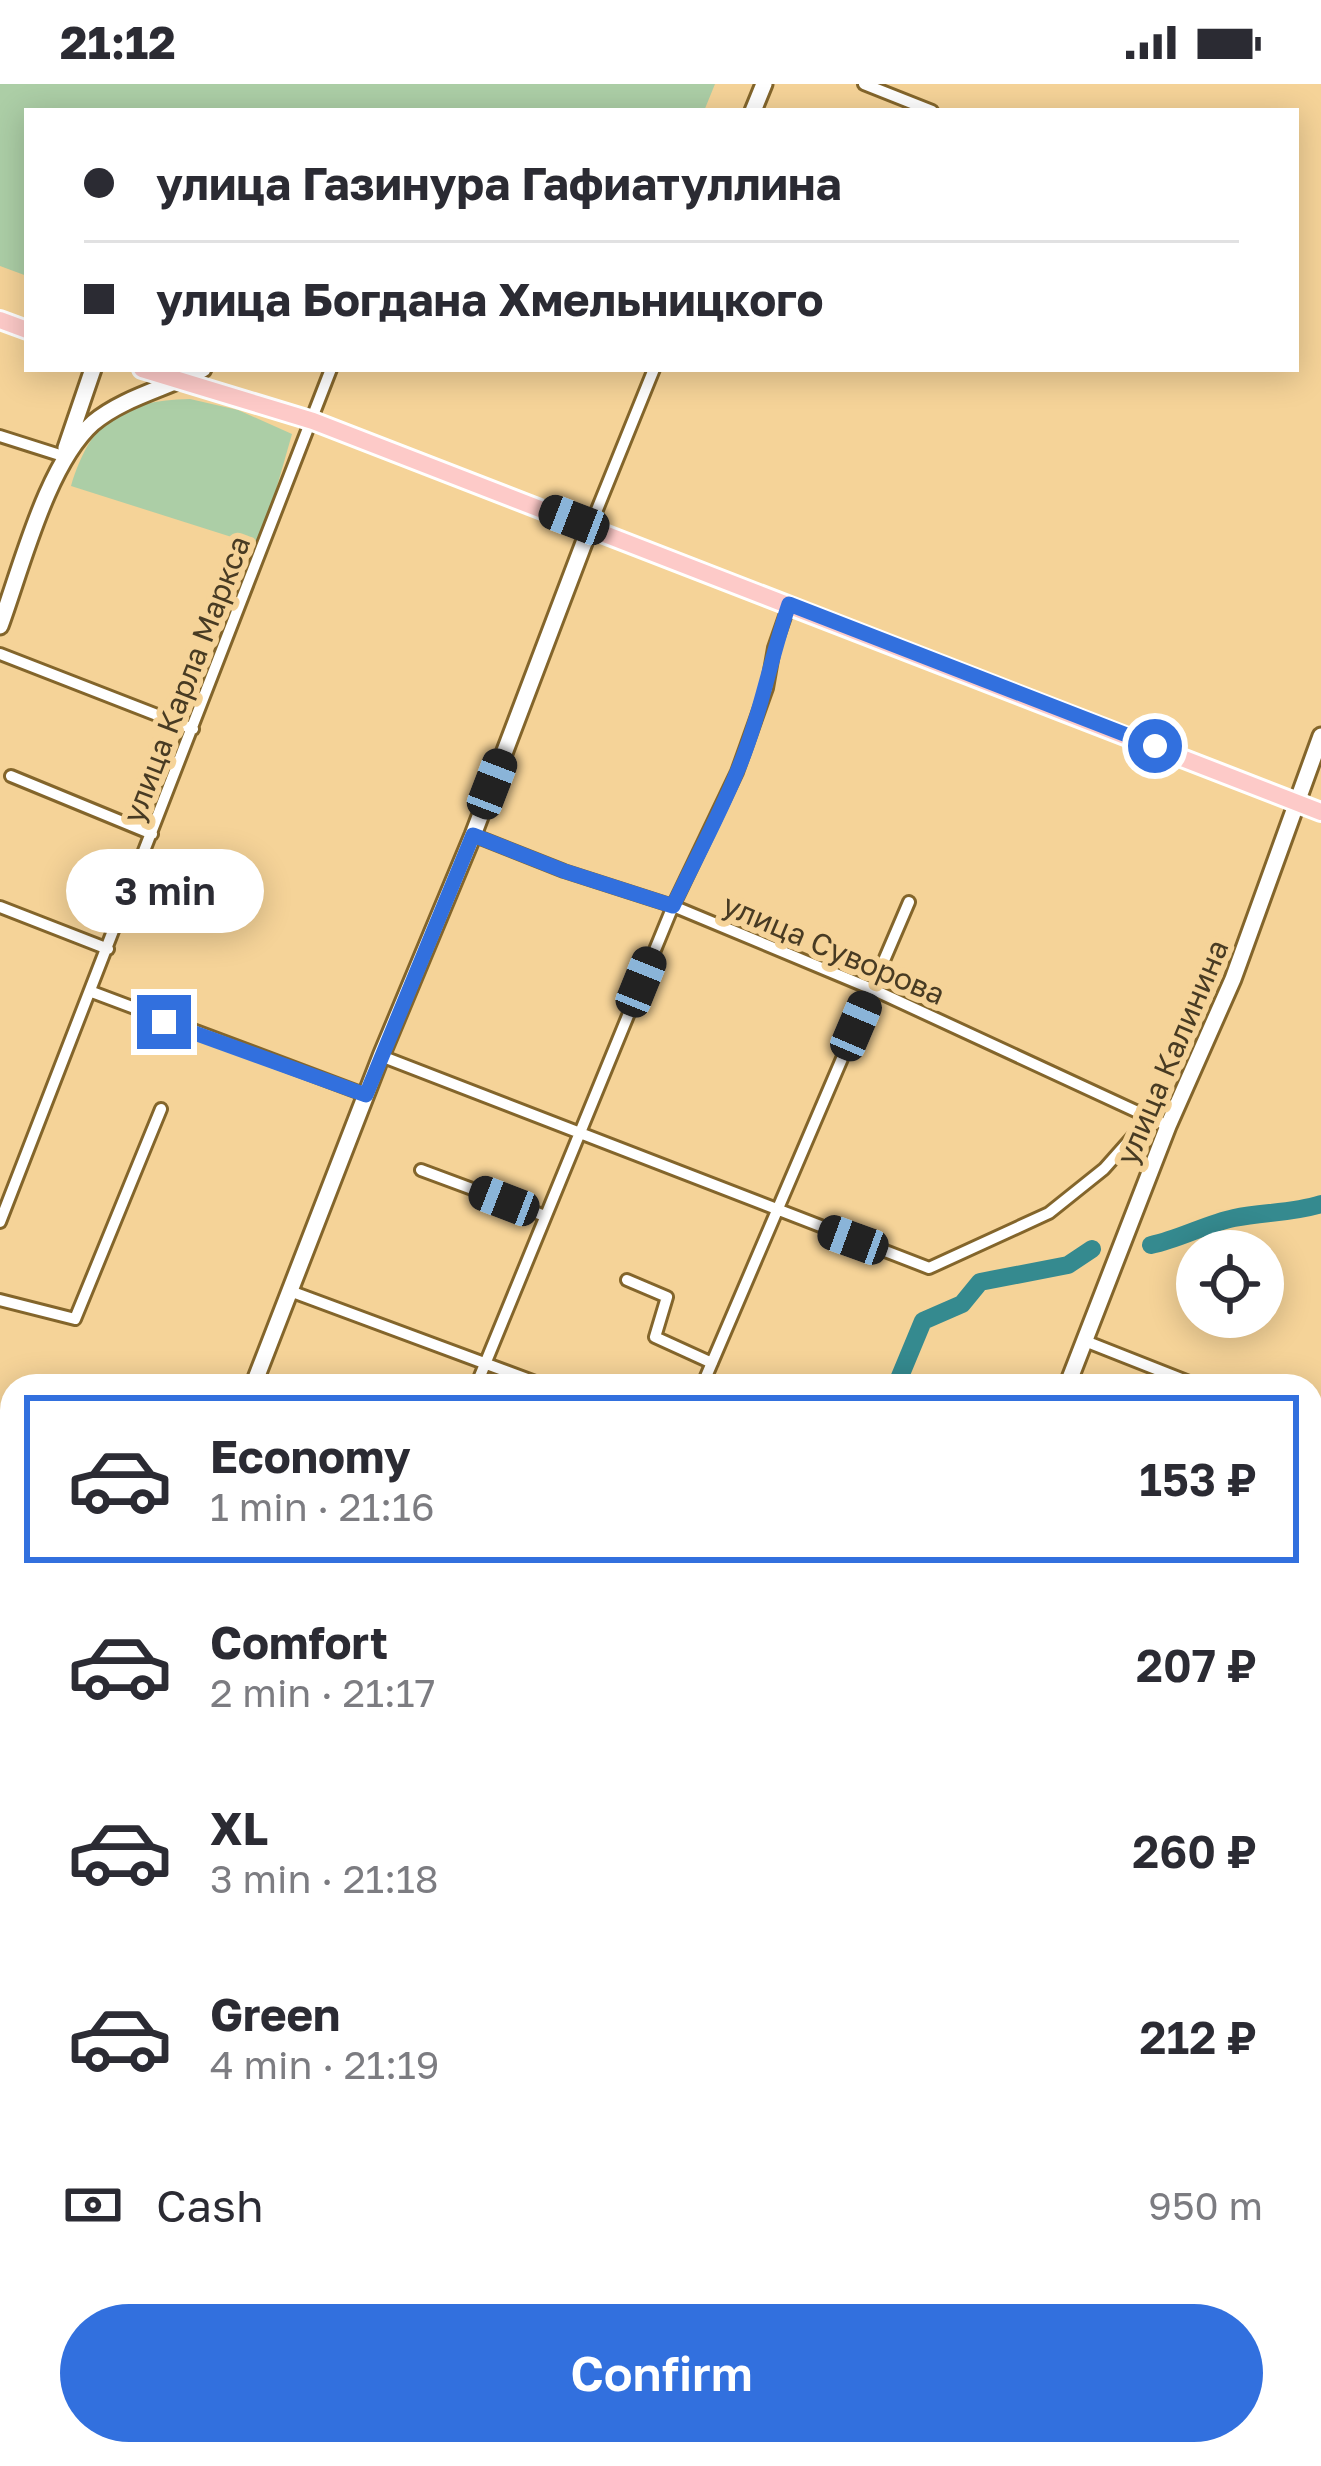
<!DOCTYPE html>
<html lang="en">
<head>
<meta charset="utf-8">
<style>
  body { margin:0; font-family:"Golos Text",sans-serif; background:#f2f2f3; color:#2b2b33; height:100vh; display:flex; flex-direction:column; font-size:45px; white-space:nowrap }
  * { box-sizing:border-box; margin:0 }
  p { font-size:39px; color:#7c7c81 }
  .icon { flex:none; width:66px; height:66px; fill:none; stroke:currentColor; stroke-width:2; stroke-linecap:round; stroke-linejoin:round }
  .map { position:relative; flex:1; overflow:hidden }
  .drawer { position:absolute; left:0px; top:1290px; width:1323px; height:1092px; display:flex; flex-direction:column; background:#fff; border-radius:36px 36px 0 0; box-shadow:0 6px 30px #0003 }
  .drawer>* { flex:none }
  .guide { position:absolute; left:24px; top:24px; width:1275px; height:264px; border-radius:0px; box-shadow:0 6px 30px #0003; display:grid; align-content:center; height:264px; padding:0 60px; background:#fff }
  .buttons { position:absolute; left:1176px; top:1146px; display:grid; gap:24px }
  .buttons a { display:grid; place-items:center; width:108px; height:108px; border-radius:50%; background:#fff; box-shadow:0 6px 30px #0003; font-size:60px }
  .end { position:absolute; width:54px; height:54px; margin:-27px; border:15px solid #3270de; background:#fff; box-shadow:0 0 0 6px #fff }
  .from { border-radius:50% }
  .bubble { position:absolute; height:84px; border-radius:42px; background:#fff; box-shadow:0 6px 30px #0003; font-size:39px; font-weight:600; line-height:84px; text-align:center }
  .car { position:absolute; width:36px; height:72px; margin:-36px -18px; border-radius:15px; box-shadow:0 0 9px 3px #0007; background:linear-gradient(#222 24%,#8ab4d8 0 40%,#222 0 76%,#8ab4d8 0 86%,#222 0) }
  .guide b { display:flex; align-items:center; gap:42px; height:114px; font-size:45px }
  .guide b+b { border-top:3px solid #e1e1e2 }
  .guide i { width:30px; height:30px; background:#2b2b33 }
  ul { padding:21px 0 0; list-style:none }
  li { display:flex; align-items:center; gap:36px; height:168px; margin:0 24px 18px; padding:0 36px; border:6px solid transparent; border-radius:0px }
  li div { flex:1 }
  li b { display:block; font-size:45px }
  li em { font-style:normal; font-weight:600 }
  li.selected { border-color:#3270de }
  li>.icon { width:108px; height:108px; stroke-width:1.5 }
  .pay { display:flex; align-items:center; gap:30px; height:132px; padding:0 60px; font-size:45px }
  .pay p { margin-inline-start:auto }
  .primary-button { display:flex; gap:24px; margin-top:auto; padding:24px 60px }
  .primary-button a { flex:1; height:138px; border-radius:72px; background:#3270de; color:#fff; font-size:48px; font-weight:600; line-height:138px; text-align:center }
  .status { display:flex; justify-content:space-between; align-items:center; height:84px; padding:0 60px; background:#fff; direction:ltr }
  .status svg { height:33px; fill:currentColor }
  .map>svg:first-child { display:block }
  .green { fill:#accea6 }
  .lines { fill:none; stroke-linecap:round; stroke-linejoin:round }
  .stream { stroke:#3b726f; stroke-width:3 }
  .river { stroke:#358a8f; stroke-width:18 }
  .street-casing { stroke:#83652b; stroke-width:16 }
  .secondary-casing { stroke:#83652b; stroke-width:21 }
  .primary-casing { stroke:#fff; stroke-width:22 }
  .street { stroke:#fff; stroke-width:10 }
  .secondary { stroke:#fff; stroke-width:15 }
  .primary { stroke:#fdcac8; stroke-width:16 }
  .route { stroke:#3270de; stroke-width:15 }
  .labels { text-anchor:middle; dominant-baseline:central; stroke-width:12; stroke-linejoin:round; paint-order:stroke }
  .street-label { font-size:30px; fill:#483b23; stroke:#f5d398 }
</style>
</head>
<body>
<div class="status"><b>21:12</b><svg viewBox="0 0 49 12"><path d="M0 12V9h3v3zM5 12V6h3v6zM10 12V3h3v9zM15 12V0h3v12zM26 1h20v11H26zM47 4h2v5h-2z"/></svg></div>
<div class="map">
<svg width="1321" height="2382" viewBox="0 0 1321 2382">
  <rect width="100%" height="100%" fill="#f5d398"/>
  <!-- green -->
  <path class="green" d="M0,0H715L704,27L28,26L27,192L0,182Z
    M190,315L238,326L292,350L260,462L71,402C91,336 121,317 190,315Z
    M0,2205L12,2210V2370H394L423,2382H0Z"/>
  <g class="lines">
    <!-- stream -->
    <path class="stream" d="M1311,1516L1321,1513
      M1112,2370L1113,2382"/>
    <!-- river -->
    <path class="river" d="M1151,1161C1180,1155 1206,1140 1234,1134C1264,1128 1292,1129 1321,1120
      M896,1302L923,1237L962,1220L980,1198L1068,1181L1092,1165
      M0,1493L12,1487"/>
    <defs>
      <path id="street" d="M864,0L932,27
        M0,352L63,372
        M590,443L654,285
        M0,570L193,645
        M11,692L152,750
        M473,751L564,787L673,822L872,905L1168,1042
        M0,823L108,865
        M92,908L366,1011
        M381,972L929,1184L1049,1129L1104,1085L1151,1032
        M421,1086L545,1132
        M0,1138L331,285
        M627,1196L667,1213L655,1253L712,1279
        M290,1207L546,1302
        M0,1216L75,1235L161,1025
        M1085,1257L1199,1302
        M476,1302L673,822L737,688L767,604L774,564L789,521
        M702,1302L909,818
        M1311,1347L1321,1351
        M1311,1474L1321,1467
        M1311,1830L1321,1809
        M691,2370L722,2382
        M902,2382L907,2370"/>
      <path id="secondary" d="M753,27L764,0
        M66,364L93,285
        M0,542C22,482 47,380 93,339C124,313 168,304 203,285
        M253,1302L381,972L473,751L590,443
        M1067,1302L1168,1042L1233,895L1321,652
        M0,1342L12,1347
        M0,1854L12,1857
        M0,1959L12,1928
        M1311,2139L1321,2143
        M648,2382L653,2370"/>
      <path id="primary" d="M0,236L27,246
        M142,285L313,337L1321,728
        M0,2151L12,2155
        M509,2370L536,2382"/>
    </defs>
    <!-- street casing -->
    <use href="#street" class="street-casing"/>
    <!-- secondary casing -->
    <use href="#secondary" class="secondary-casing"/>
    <!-- primary casing -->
    <use href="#primary" class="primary-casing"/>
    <!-- street -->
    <use href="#street" class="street"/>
    <!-- secondary -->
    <use href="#secondary" class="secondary"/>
    <!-- primary -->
    <use href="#primary" class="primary"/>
  </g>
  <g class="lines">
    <!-- route -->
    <path class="route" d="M164,938L366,1011L473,751L564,787L673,822C694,778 718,734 737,688C760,634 770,576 789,520L1155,662"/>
  </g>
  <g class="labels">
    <!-- street labels -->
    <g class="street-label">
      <text transform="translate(186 595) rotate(-69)">улица Карла Маркса</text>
      <text transform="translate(834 865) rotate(23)">улица Суворова</text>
      <text transform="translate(1172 968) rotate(-67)">улица Калинина</text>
    </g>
  </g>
</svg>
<div class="buttons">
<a><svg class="icon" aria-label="locate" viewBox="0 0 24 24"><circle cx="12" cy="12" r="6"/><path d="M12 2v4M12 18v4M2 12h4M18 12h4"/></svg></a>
</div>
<i class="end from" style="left:1155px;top:662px"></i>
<i class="end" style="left:164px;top:938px"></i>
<div class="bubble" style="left:66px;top:765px;width:198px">3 min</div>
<i class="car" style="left:574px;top:436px;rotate:291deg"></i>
<i class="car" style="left:492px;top:700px;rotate:21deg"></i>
<i class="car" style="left:641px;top:898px;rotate:22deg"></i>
<i class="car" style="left:856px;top:942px;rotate:23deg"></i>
<i class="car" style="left:504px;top:1117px;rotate:291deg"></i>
<i class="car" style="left:853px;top:1156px;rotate:290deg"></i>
<div class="guide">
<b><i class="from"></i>улица Газинура Гафиатуллина</b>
<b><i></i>улица Богдана Хмельницкого</b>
</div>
<section class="drawer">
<ul>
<li class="selected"><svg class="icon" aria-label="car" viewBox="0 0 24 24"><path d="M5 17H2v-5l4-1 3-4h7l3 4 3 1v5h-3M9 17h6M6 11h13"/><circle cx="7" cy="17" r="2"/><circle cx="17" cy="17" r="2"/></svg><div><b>Economy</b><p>1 min · 21:16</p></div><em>153 ₽</em></li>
<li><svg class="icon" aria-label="car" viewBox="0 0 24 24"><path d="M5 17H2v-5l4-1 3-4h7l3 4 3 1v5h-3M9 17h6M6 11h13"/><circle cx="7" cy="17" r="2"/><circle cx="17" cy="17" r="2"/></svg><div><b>Comfort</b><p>2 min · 21:17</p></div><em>207 ₽</em></li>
<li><svg class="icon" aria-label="car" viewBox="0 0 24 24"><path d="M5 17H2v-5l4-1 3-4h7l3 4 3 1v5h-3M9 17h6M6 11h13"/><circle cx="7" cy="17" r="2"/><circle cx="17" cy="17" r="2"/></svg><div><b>XL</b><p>3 min · 21:18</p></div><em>260 ₽</em></li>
<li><svg class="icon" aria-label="car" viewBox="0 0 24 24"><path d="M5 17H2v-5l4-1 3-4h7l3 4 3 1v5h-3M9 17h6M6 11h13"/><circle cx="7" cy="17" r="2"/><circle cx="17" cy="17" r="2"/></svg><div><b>Green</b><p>4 min · 21:19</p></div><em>212 ₽</em></li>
</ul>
<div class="pay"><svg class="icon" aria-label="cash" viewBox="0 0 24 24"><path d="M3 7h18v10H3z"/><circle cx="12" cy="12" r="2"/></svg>Cash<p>950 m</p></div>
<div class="primary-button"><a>Confirm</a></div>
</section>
</div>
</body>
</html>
